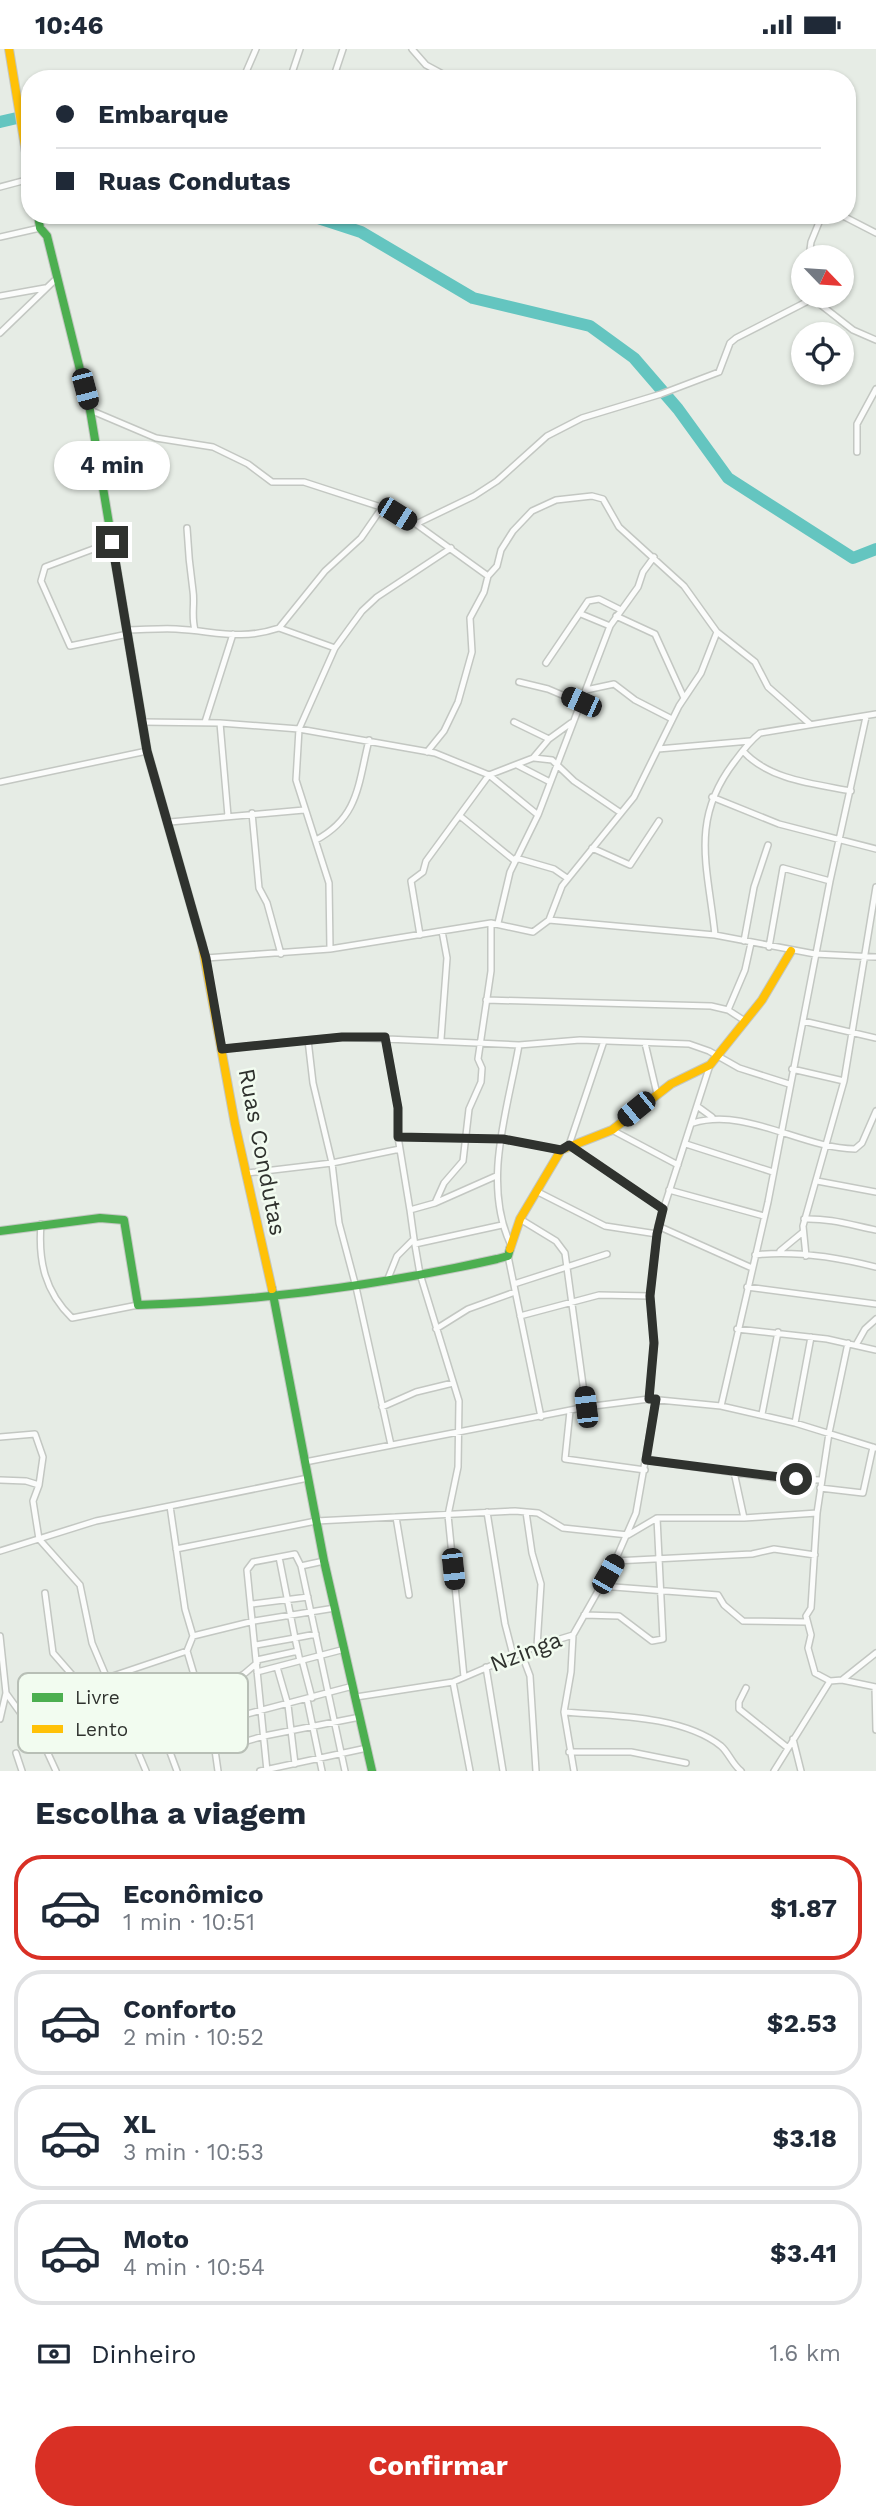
<!DOCTYPE html>
<html lang="pt">
<head>
<meta charset="utf-8">
<style>
  body { margin:0; font-family:"Work Sans",sans-serif; background:#f6f6f7; color:#1f2937; height:100vh; display:flex; flex-direction:column; font-size:26px; white-space:nowrap }
  * { box-sizing:border-box; margin:0 }
  p { font-size:23px; color:#747a83 }
  .icon { flex:none; width:38px; height:38px; fill:none; stroke:currentColor; stroke-width:2; stroke-linecap:round; stroke-linejoin:round }
  .map { position:relative; height:1722px; overflow:hidden }
  .sheet { display:flex; flex-direction:column; background:#fff; flex:1 }
  .sheet>* { flex:none }
  .top-card { position:absolute; left:21px; top:21px; width:835px; height:154px; border-radius:28px; box-shadow:0 2px 5px #0004; display:grid; align-content:center; height:154px; padding:0 35px; background:#fff }
  .needle { width:46px; rotate:115deg }
  .fabs { position:absolute; left:791px; top:196px; display:grid; gap:14px }
  .fabs a { display:grid; place-items:center; width:63px; height:63px; border-radius:50%; background:#fff; box-shadow:0 2px 5px #0004; font-size:35px }
  .end { position:absolute; width:32px; height:32px; margin:-16px; border:9px solid #2f322e; background:#fff; box-shadow:0 0 0 4px #fff }
  .from { border-radius:50% }
  .bubble { position:absolute; height:49px; border-radius:24px; background:#fff; box-shadow:0 2px 5px #0004; font-size:23px; font-weight:700; line-height:49px; text-align:center }
  .car { position:absolute; width:21px; height:42px; margin:-21px -10px; border-radius:9px; box-shadow:0 0 5px 2px #0007; background:linear-gradient(#222 24%,#8ab4d8 0 40%,#222 0 76%,#8ab4d8 0 86%,#222 0) }
  .top-card b { display:flex; align-items:center; gap:24px; height:66px; font-size:26px }
  .top-card b+b { border-top:2px solid #e0e1e3 }
  .top-card i { width:18px; height:18px; background:#1f2937 }
  ul { padding:0; list-style:none }
  li { display:flex; align-items:center; gap:21px; height:105px; margin:0 14px 10px; padding:0 21px; border:4px solid #e0e1e3; border-radius:28px }
  li div { flex:1 }
  li b { display:block; font-size:26px }
  li em { font-style:normal; font-weight:700 }
  li.current { border-color:#d93025 }
  li>.icon { width:63px; height:63px; stroke-width:1.5 }
  h2 { padding:0 35px; font-size:32px; line-height:84px }
  .pay { display:flex; align-items:center; gap:18px; height:77px; padding:0 35px; font-size:26px }
  .pay p { margin-inline-start:auto }
  .cta { display:flex; gap:14px; margin-top:auto; padding:14px 35px }
  .cta a { flex:1; height:80px; border-radius:42px; background:#d93025; color:#fff; font-size:28px; font-weight:700; line-height:80px; text-align:center }
  .status { display:flex; justify-content:space-between; align-items:center; height:49px; padding:0 35px; background:#fff; direction:ltr }
  .status svg { height:19px; fill:currentColor }
  .map>svg:first-child { display:block }
  .lines { fill:none; stroke-linecap:round; stroke-linejoin:round }
  .river { stroke:#64c5c0; stroke-width:12 }
  .street-casing { stroke:#c3c7c2; stroke-width:8 }
  .fast-casing { stroke:#c3c7c2; stroke-width:10 }
  .slow-casing { stroke:#c3c7c2; stroke-width:10 }
  .street { stroke:#fbfcfb; stroke-width:5 }
  .fast { stroke:#4caf50; stroke-width:8 }
  .slow { stroke:#ffc107; stroke-width:8 }
  .route { stroke:#2f322e; stroke-width:9 }
  .labels { text-anchor:middle; dominant-baseline:central; stroke-width:5; stroke-linejoin:round; paint-order:stroke }
  .street-label { font-size:23px; fill:#2f322e; stroke:#f2fcf0 }
  .key { fill:#f2fcf0; stroke:#b8bfb6; stroke-width:2 }
  .key-label { font-size:19px; fill:#2f322e }
</style>
</head>
<body>
<div class="status"><b>10:46</b><svg viewBox="0 0 49 12"><path d="M0 12V9h3v3zM5 12V6h3v6zM10 12V3h3v9zM15 12V0h3v12zM26 1h20v11H26zM47 4h2v5h-2z"/></svg></div>
<div class="map">
<svg width="876" height="1722" viewBox="0 0 876 1722">
  <rect width="100%" height="100%" fill="#e6ece5"/>
  <g class="lines">
    <!-- river -->
    <path class="river" d="M0,73L30,66
      M309,166L361,183L473,249L590,277L634,309L678,360L728,429L853,509L876,500"/>
    <defs>
      <path id="street" d="M412,0L426,16L452,30
        M243,30L256,0
        M290,30L300,0
        M333,30L343,0
        M0,138L30,130
        M841,166L876,184
        M0,188L40,179
        M809,208L811,193L822,166
        M0,247L45,239
        M812,249L853,281L876,291
        M0,284L57,229
        M90,361L156,389L213,398L248,415L272,433H304L390,461L416,475L474,447L497,432L547,387L582,369L661,345L719,323L730,294L736,289L812,250
        M857,403V375L876,340
        M416,475L488,527
        M187,479C188,500 190,521 193,542C195,555 191,567 195,581
        M112,493L45,518L41,532L70,597L128,585
        M581,565L610,577
        M616,567L655,585L684,649
        M279,579L325,522L361,489L381,460
        M127,581C143,581 160,579 176,580C215,582 240,592 279,579L335,599
        M546,614L588,552L599,550L621,561
        M519,633L548,640L581,654
        M586,641L614,635L635,651L672,670
        M142,673L220,674L299,680L435,704L489,726L538,766
        M205,673L233,585
        M514,673L549,690
        M220,674L228,767
        M658,700L750,692
        M743,702C769,731 815,735 851,742
        M427,703L444,682L458,653L472,603L470,569L484,543L488,527L497,517L501,501L513,482L532,462L556,451L592,447L603,450L619,478L684,537L717,583L755,613L768,638L810,675
        M534,709L552,711L574,732L621,764
        M517,716L550,733
        M0,733L147,702
        M712,748L779,775L876,800
        M252,764L259,839L267,854L281,905
        M460,767L515,812
        M170,773L304,761
        M316,791C359,768 358,735 369,691
        M592,799L630,816L659,772
        M516,809L554,820L567,829
        M549,871L562,837L634,748L679,657L701,624L717,583
        M498,874L510,823L538,766L610,577L638,538L643,523L654,508
        M420,886L411,832L423,823L426,812L489,726L533,709L549,690L571,674
        M715,886C708,818 689,771 735,712C743,701 750,692 760,684L876,665
        M744,892L754,838L768,796
        M769,898L783,819L830,832
        M330,900L329,834L296,731L299,680L335,599L362,562L377,548L451,499
        M206,909L330,900L491,874L533,883L549,871L715,886L815,905L876,908
        M486,951L711,957L728,961L745,972
        M728,961L745,921L751,894
        M803,972L876,989
        M385,988L398,1058V1088L410,1161
        M441,990L447,909L442,882
        M308,991L342,988L519,996L580,991L689,995L709,1002L739,1019L789,1035
        M604,992L569,1096L663,1160
        M645,994L657,1045
        M222,1000L308,991L313,1034L332,1114L339,1174L356,1238L391,1396
        M792,1020L844,1032
        M697,1057L712,1068
        M693,1074C746,1058 801,1099 855,1100L862,1094L876,1062
        M612,1081L678,1116
        M398,1088L503,1090L561,1101
        M686,1095L773,1123
        M247,1124L332,1114L400,1100
        M817,1132L876,1143
        M669,1141L764,1167
        M536,1142L605,1177L657,1185
        M435,1154L496,1127
        M520,1170L556,1192L565,1204L586,1358
        M804,1170C829,1169 851,1176 876,1181
        M41,1175C38,1212 45,1243 72,1269L138,1256
        M658,1177L752,1219
        M414,1190L420,1225L459,1352L458,1418L448,1466L464,1628
        M510,1194C482,1132 508,1060 519,996
        M415,1195L502,1176
        M780,1202L803,1183
        M755,1206C795,1201 836,1208 876,1218
        M508,1207L541,1368
        M806,1207L803,1177L844,1032L876,838
        M387,1232L397,1207L414,1190L410,1161L435,1154L444,1134L463,1112L469,1060L481,1033L482,1019L478,1010L491,922V874
        M514,1235L607,1205
        M747,1238L876,1255
        M520,1267L599,1246L650,1247
        M436,1280L468,1260L515,1243
        M737,1280L827,1290L876,1301
        M856,1296L865,1280L876,1270
        M649,1350L654,1294L650,1247L658,1177L710,1016
        M721,1357L768,1153L830,832L866,668
        M382,1358L416,1343L453,1334
        M570,1362L565,1410L645,1421
        M762,1365L778,1283
        M795,1374L811,1288
        M0,1388L35,1385L43,1408L39,1436L26,1432L0,1431
        M646,1411L781,1430L821,1431
        M305,1413L586,1358L649,1350L721,1357L795,1374L876,1399
        M734,1423L744,1469
        M39,1436L33,1452L39,1490L80,1536L92,1594L146,1722
        M820,1439L863,1444L873,1398
        M487,1463L505,1575L513,1606
        M526,1463L532,1504L541,1535L537,1597
        M817,1464L811,1559L806,1567L811,1586L808,1599L815,1624L830,1632
        M396,1468L409,1546
        M176,1500L316,1472L515,1462L538,1464L563,1479L628,1486L657,1469H744L817,1464L829,1384L848,1294
        M0,1502L96,1472L308,1429
        M279,1508L295,1589L316,1585
        M615,1512L752,1505L774,1500L815,1506
        M301,1517L324,1512
        M601,1537L718,1546L724,1556L743,1572L807,1573
        M45,1544L53,1604L80,1635L86,1636L187,1602
        M252,1555L308,1548
        M584,1566L619,1567L652,1592L663,1590L657,1469
        M573,1586L571,1623L564,1663L574,1722
        M0,1587L6,1644L0,1670
        M193,1587L254,1572L335,1559
        M256,1596L295,1589L300,1612
        M521,1603L530,1627L536,1722
        M257,1611L298,1602
        M302,1611L312,1649
        M277,1618L288,1656L295,1715
        M486,1618L503,1722
        M257,1623L345,1600
        M842,1631L876,1638
        M453,1633L470,1722
        M875,1638L876,1681
        M198,1639L204,1648L209,1675L353,1637
        M746,1639L739,1653V1660L788,1699
        M6,1644L45,1698L56,1722
        M204,1648L244,1625L257,1614
        M356,1648L453,1633L537,1597L573,1586L615,1512L636,1464L656,1350
        M307,1650L322,1722
        M137,1657L164,1687L177,1722
        M564,1663C611,1667 682,1666 721,1697C729,1704 732,1715 741,1722
        M209,1675L215,1701
        M793,1690L801,1722
        M45,1698C93,1668 145,1656 198,1639L187,1602L193,1587L185,1560L170,1457
        M569,1703H631L686,1714
        M16,1704L22,1722
        M218,1722L215,1701L264,1687L360,1668
        M260,1722L367,1699
        M267,1722L247,1521L253,1513L295,1505L301,1517L345,1722
        M774,1722L830,1632L842,1631L876,1604"/>
      <path id="fast" d="M38,166L40,179L47,187L90,361L147,702L202,895
        M0,1182L100,1169L124,1171L138,1256C260,1252 378,1237 497,1210L508,1207L510,1200
        M272,1240L324,1512L372,1722"/>
      <path id="slow" d="M9,0L30,128
        M202,895L235,1075L272,1240
        M510,1200L520,1170L561,1101L612,1081L671,1035L710,1016L762,951L791,902"/>
    </defs>
    <!-- street casing -->
    <use href="#street" class="street-casing"/>
    <!-- fast casing -->
    <use href="#fast" class="fast-casing"/>
    <!-- slow casing -->
    <use href="#slow" class="slow-casing"/>
    <!-- street -->
    <use href="#street" class="street"/>
    <!-- fast -->
    <use href="#fast" class="fast"/>
    <!-- slow -->
    <use href="#slow" class="slow"/>
  </g>
  <g class="lines">
    <!-- route -->
    <path class="route" d="M112,493L147,702L206,909L222,1000L342,988H385L398,1059V1088L503,1090L561,1101L569,1096L663,1160L657,1185L650,1247L654,1294L649,1350H656L646,1411L796,1430"/>
  </g>
  <g class="labels">
    <!-- street labels -->
    <g class="street-label">
      <text transform="translate(262 1103) rotate(79)">Ruas Condutas</text>
      <text transform="translate(526 1603) rotate(-21)">Nzinga</text>
    </g>
  </g>
  <!-- legend -->
  <rect x="18" y="1624" width="230" height="80" rx="10" class="key"/>
  <rect x="32" y="1644" width="31" height="9" fill="#4caf50"/>
  <rect x="32" y="1676" width="31" height="8" fill="#ffc107"/>
  <g class="key-label">
    <text x="75" y="1655">Livre</text>
    <text x="75" y="1687">Lento</text>
  </g>
</svg>
<div class="fabs">
<a><svg class="needle" viewBox="-14 -14 28 28"><path d="M0-13l5 13h-10z" fill="#e53935"/><path d="M0 13l5-13h-10z" fill="#747a83"/></svg></a>
<a><svg class="icon" aria-label="locate" viewBox="0 0 24 24"><circle cx="12" cy="12" r="6"/><path d="M12 2v4M12 18v4M2 12h4M18 12h4"/></svg></a>
</div>
<i class="end from" style="left:796px;top:1430px"></i>
<i class="end" style="left:112px;top:493px"></i>
<div class="bubble" style="left:54px;top:392px;width:116px">4 min</div>
<i class="car" style="left:85px;top:340px;rotate:165deg"></i>
<i class="car" style="left:397px;top:465px;rotate:122deg"></i>
<i class="car" style="left:581px;top:653px;rotate:294deg"></i>
<i class="car" style="left:636px;top:1060px;rotate:231deg"></i>
<i class="car" style="left:586px;top:1358px;rotate:353deg"></i>
<i class="car" style="left:453px;top:1520px;rotate:174deg"></i>
<i class="car" style="left:608px;top:1525px;rotate:30deg"></i>
<div class="top-card">
<b><i class="from"></i>Embarque</b>
<b><i></i>Ruas Condutas</b>
</div>
</div>
<section class="sheet">
<h2>Escolha a viagem</h2>
<ul>
<li class="current"><svg class="icon" aria-label="car" viewBox="0 0 24 24"><path d="M5 17H2v-5l4-1 3-4h7l3 4 3 1v5h-3M9 17h6M6 11h13"/><circle cx="7" cy="17" r="2"/><circle cx="17" cy="17" r="2"/></svg><div><b>Econômico</b><p>1 min · 10:51</p></div><em>$1.87</em></li>
<li><svg class="icon" aria-label="car" viewBox="0 0 24 24"><path d="M5 17H2v-5l4-1 3-4h7l3 4 3 1v5h-3M9 17h6M6 11h13"/><circle cx="7" cy="17" r="2"/><circle cx="17" cy="17" r="2"/></svg><div><b>Conforto</b><p>2 min · 10:52</p></div><em>$2.53</em></li>
<li><svg class="icon" aria-label="car" viewBox="0 0 24 24"><path d="M5 17H2v-5l4-1 3-4h7l3 4 3 1v5h-3M9 17h6M6 11h13"/><circle cx="7" cy="17" r="2"/><circle cx="17" cy="17" r="2"/></svg><div><b>XL</b><p>3 min · 10:53</p></div><em>$3.18</em></li>
<li><svg class="icon" aria-label="car" viewBox="0 0 24 24"><path d="M5 17H2v-5l4-1 3-4h7l3 4 3 1v5h-3M9 17h6M6 11h13"/><circle cx="7" cy="17" r="2"/><circle cx="17" cy="17" r="2"/></svg><div><b>Moto</b><p>4 min · 10:54</p></div><em>$3.41</em></li>
</ul>
<div class="pay"><svg class="icon" aria-label="cash" viewBox="0 0 24 24"><path d="M3 7h18v10H3z"/><circle cx="12" cy="12" r="2"/></svg>Dinheiro<p>1.6 km</p></div>
<div class="cta"><a>Confirmar</a></div>
</section>
</body>
</html>
